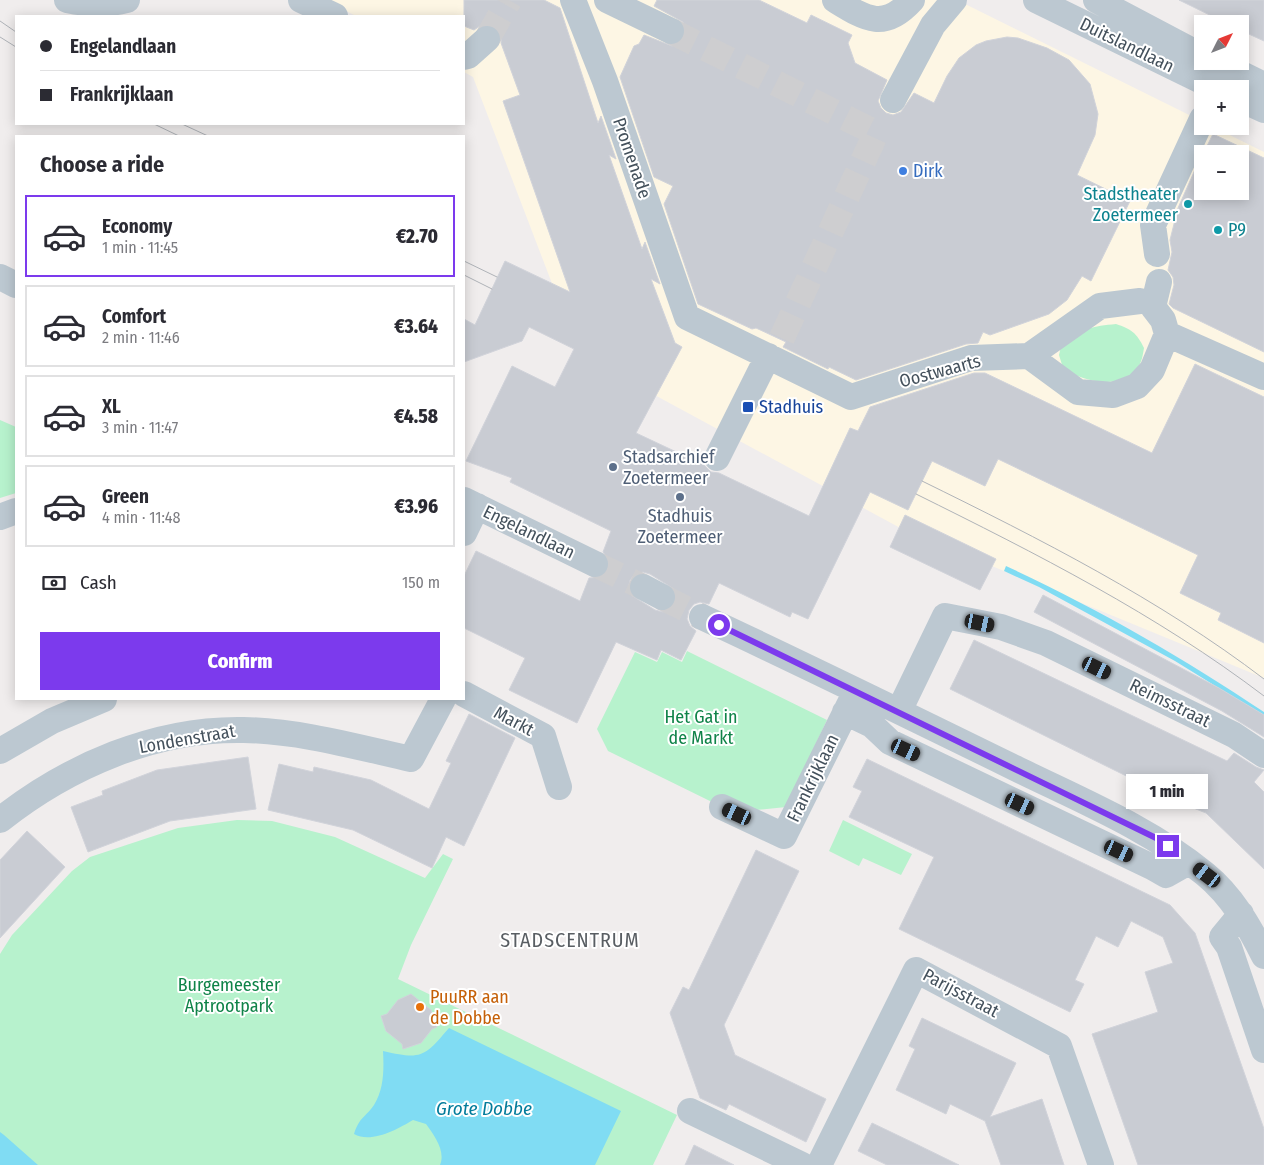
<!DOCTYPE html>
<html lang="en">
<head>
<meta charset="utf-8">
<style>
  body { margin:0; font-family:"Fira Sans Condensed",sans-serif; background:#f7f7f7; color:#2b2b33; height:100vh; display:flex; flex-direction:column; font-size:19px; white-space:nowrap }
  * { box-sizing:border-box; margin:0 }
  p { font-size:16px; color:#7c7c81 }
  .icon { flex:none; width:28px; height:28px; fill:none; stroke:currentColor; stroke-width:2; stroke-linecap:round; stroke-linejoin:round }
  .map { position:relative; flex:1; overflow:hidden }
  .sheet { position:absolute; left:15px; top:135px; width:450px; height:565px; display:flex; flex-direction:column; background:#fff; border-radius:0px; box-shadow:0 2px 12px #0003 }
  .sheet>* { flex:none }
  .hud { position:absolute; left:15px; top:15px; width:450px; height:110px; border-radius:0px; box-shadow:0 2px 12px #0003; display:grid; align-content:center; height:110px; padding:0 25px; background:#fff }
  .needle { width:32px; rotate:48deg }
  .fabs { position:absolute; left:1194px; top:15px; display:grid; gap:10px }
  .fabs a { display:grid; place-items:center; width:55px; height:55px; border-radius:0px; background:#fff; box-shadow:0 2px 12px #0003; font-size:25px }
  .end { position:absolute; width:22px; height:22px; margin:-11px; border:6px solid #7c3aed; background:#fff; box-shadow:0 0 0 2px #fff }
  .from { border-radius:50% }
  .bubble { position:absolute; height:35px; border-radius:0px; background:#fff; box-shadow:0 2px 12px #0003; font-size:16px; font-weight:800; line-height:35px; text-align:center }
  .car { position:absolute; width:15px; height:30px; margin:-15px -8px; border-radius:6px; box-shadow:0 0 4px 1px #0007; background:linear-gradient(#222 24%,#8ab4d8 0 40%,#222 0 76%,#8ab4d8 0 86%,#222 0) }
  .hud b { display:flex; align-items:center; gap:18px; height:48px; font-size:19px }
  .hud b+b { border-top:1px solid #e1e1e2 }
  .hud i { width:12px; height:12px; background:#2b2b33 }
  ul { padding:0; list-style:none }
  li { display:flex; align-items:center; gap:15px; height:82px; margin:0 10px 8px; padding:0 15px; border:2px solid #e1e1e2; border-radius:0px }
  li div { flex:1 }
  li b { display:block; font-size:19px }
  li em { font-style:normal; font-weight:800 }
  li.active { border-color:#7c3aed }
  li>.icon { width:45px; height:45px; stroke-width:1.5 }
  h2 { padding:0 25px; font-size:22px; line-height:60px }
  .pay { display:flex; align-items:center; gap:12px; height:55px; padding:0 25px; font-size:19px }
  .pay p { margin-inline-start:auto }
  .primary-button { display:flex; gap:10px; margin-top:auto; padding:10px 25px }
  .primary-button a { flex:1; height:58px; border-radius:0px; background:#7c3aed; color:#fff; font-size:20px; font-weight:800; line-height:58px; text-align:center }
  .map>svg:first-child { display:block }
  .commercial { fill:#fdf6e4; fill-rule:evenodd }
  .green { fill:#b7f2cd }
  .water { fill:#80dcf3 }
  .building { fill:#c9ccd3; stroke:#d1d3da; fill-rule:evenodd }
  .lines { fill:none; stroke-linecap:round; stroke-linejoin:round }
  .minor-tunnel { stroke:#ceced0; stroke-width:26; stroke-dasharray:26 13; stroke-linecap:butt }
  .minor { stroke:#bcc8d1; stroke-width:26 }
  .tram { stroke:#afb3b8; stroke-width:1 }
  .route { stroke:#7c3aed; stroke-width:6 }
  .shop-dot { fill:#3f7fe0; stroke:#fff; stroke-width:2 }
  .culture-dot { fill:#0f9aa8; stroke:#fff; stroke-width:2 }
  .transit-dot { fill:#1a4fb4; stroke:#fff; stroke-width:2 }
  .service-dot { fill:#5c6f8a; stroke:#fff; stroke-width:2 }
  .food-dot { fill:#e8710a; stroke:#fff; stroke-width:2 }
  .labels { text-anchor:middle; dominant-baseline:central; stroke-width:4; stroke-linejoin:round; paint-order:stroke }
  .street-label { font-size:18px; fill:#44515c; stroke:#fff }
  .shop-label { font-size:18px; fill:#366cbe; stroke:#fff; text-anchor:start }
  .culture-label { font-size:18px; fill:#0d838f; stroke:#fff; text-anchor:end }
  .transit-label { font-size:18px; fill:#164399; stroke:#fff; text-anchor:start }
  .service-label { font-size:18px; fill:#4e5e75; stroke:#fff; text-anchor:start }
  .park-label { font-size:18px; fill:#0f8348; stroke:#fff }
  .food-label { font-size:18px; fill:#c56008; stroke:#fff; text-anchor:start }
  .water-label { font-size:19px; font-style:italic; fill:#037c9b; stroke:#fff }
  .quarter-label { font-size:20px; letter-spacing:1px; fill:#595e63; stroke:#fff }
</style>
</head>
<body>
<div class="map">
<svg width="1264" height="1165" viewBox="0 0 1264 1165">
  <rect width="100%" height="100%" fill="#f0eded"/>
  <!-- commercial -->
  <path class="commercial" d="M324,0H957L1264,152V678L904,530L579,354L473,77L464,72V16H356ZM1202,154H1240V191H1202Z"/>
  <!-- green -->
  <path class="green" d="M1116,324C1131,329 1137,333 1144,348C1143,354 1142,362 1138,367C1122,391 1082,382 1063,368L1059,355L1062,342C1079,329 1094,326 1116,324Z
    M0,420L16,427V493L0,498Z
    M687,651L827,720L786,807L756,810L712,802L608,751L597,729L635,652L657,662L662,652L682,662Z
    M237,820L272,821L335,837L425,878L443,854L453,859L411,945L398,979L677,1115L653,1165H0V954L12,935L72,871L90,857L178,828Z
    M843,820L912,854L901,875L863,858L859,866L829,851Z"/>
  <!-- water -->
  <path class="water" d="M1006,566C1093,606 1184,658 1264,712V716L1175,661L1039,587L1004,571Z
    M449,1028L621,1111L595,1165H440C446,1151 434,1135 426,1124L413,1120C398,1129 371,1144 354,1134C360,1116 365,1118 374,1105C384,1089 384,1069 383,1051C422,1060 424,1057 449,1028Z
    M0,1132L4,1135L38,1165H0Z"/>
  <!-- building -->
  <path class="building" d="M464,0H544L560,8L598,123L601,116L616,159L609,155L642,249L645,242L660,284L651,279L675,343L682,347L636,433L704,465L711,472L719,473L809,516L850,428L858,431L870,407L974,373H985L1152,453L1195,364L1264,397V643L1218,620L1221,613L1180,593L1198,555L998,459L985,486L932,461L908,510L870,492L808,619L792,612L790,617L719,583L709,604L700,602L694,604L689,610L687,619L690,626L696,631L681,660L661,650L657,660L616,642L577,723L509,690L525,658L464,628V576L476,551L580,601L589,578L603,577L609,570L610,562L603,552L611,531L510,482L512,478L466,461L512,366L555,387L574,349L529,327L522,341L464,362V319L475,325L505,261L570,292L503,101L520,95L501,43L502,35L498,29L491,25L483,24L474,30L464,26ZM643,572L650,574L674,589L677,597L675,604L670,609L663,612L655,610L631,595L628,588L630,580L635,574Z
    M657,0H759L807,23L811,15L852,35L848,43L855,63L887,80L878,101L881,108L886,113L893,115L901,112L914,93L934,103L947,76L959,58L976,45L986,41L1007,37L1018,38L1047,48L1069,60L1090,84L1098,114L1095,135L1077,175L1130,201L1091,281L1082,276L1067,300L1049,314L990,335L983,332L978,343L966,344L856,380L829,367L828,369L783,347L786,342L756,328L752,329L698,304L664,204L673,186L654,177L620,77L634,46L639,44L644,35L672,46L679,44L685,37L686,29L683,22L654,6Z
    M1179,0H1264V41L1240,30V24H1228Z
    M1213,134L1264,158V352L1173,308L1169,304L1174,285L1173,277L1168,270L1172,252L1170,240L1178,208L1202,154V191H1240V154H1203Z
    M905,515L996,559L980,590L890,547Z
    M1043,595L1219,688L1264,715V737L1222,711L1034,612Z
    M974,640L1227,761L1234,753L1256,767L1264,770L1254,782L1264,792V869L1206,813L1181,803L950,689Z
    M469,714L515,738L464,846L446,837L432,868L353,830L268,810L279,764L313,772L314,767L371,780L429,809L451,763L446,761Z
    M248,757L256,809L170,821L88,852L71,807L103,795L102,791L157,770Z
    M867,759L1170,905L1195,933L1202,953L1264,1129V1165H1138L1092,1034L1158,1012L1145,972L1173,963L1163,937L1131,921L1118,947L1096,936L1075,980L1084,984L1070,1012L899,929L934,857L849,817L862,791L853,787Z
    M27,831L65,867L0,938V860Z
    M756,850L799,871L724,1025L735,1055L826,1099L806,1142L729,1104L726,1110L700,1098L670,1013L683,987L689,990Z
    M411,994L431,1010L437,1027L432,1029L421,1043L403,1049L402,1044L386,1031L381,1016L387,1014L398,1000Z
    M922,1018L1016,1063L990,1117L1042,1099L1064,1165H1001L985,1121L950,1104L946,1114L896,1090L915,1049L909,1046Z
    M872,1123L918,1145L959,1165H887L858,1151Z
    M694,1145L734,1165H685Z"/>
  <g class="lines">
    <!-- minor-tunnel -->
    <path class="minor-tunnel" d="M671,31L876,133L781,340
      M487,39L509,0
      M595,564L643,587
      M662,597L702,617"/>
    <!-- minor -->
    <path class="minor" d="M67,0C86,4 108,5 127,0
      M301,0L335,16
      M573,0L605,81L687,317L851,397L971,358L1029,356L1078,392L1113,395L1137,386L1152,370L1167,334L1264,377
      M607,0L671,31
      M835,0C866,19 884,31 912,0
      M1036,0L1218,89
      M1096,0L1202,56
      M464,57L468,56L487,39
      M1215,61L1264,85
      M1240,99L1264,110
      M893,100L933,25L954,0
      M1157,254L1153,225L1202,119
      M0,277L16,285
      M1159,282L1153,307L1163,320L1167,334
      M1029,356L1100,306L1140,301
      M717,458L768,356
      M464,500L595,564
      M0,517L16,511
      M464,533L477,506
      M643,587L662,597
      M702,617C807,666 911,717 1015,768C1080,800 1149,828 1205,874C1232,896 1249,926 1264,956
      M464,694L543,736L559,787
      M899,711L945,616L1001,627L1046,643L1234,735L1264,755
      M845,712L872,725L890,742L1152,867L1166,875L1189,862
      M0,751L52,721L104,699
      M722,807L784,836L853,697
      M0,820C68,766 156,728 244,730C300,731 357,747 411,759L443,699
      M1241,914L1222,937L1229,947L1264,1050
      M690,1111L802,1165
      M819,1165L916,970L1059,1046L1101,1165"/>
    <!-- tram -->
    <path class="tram" d="M0,21L16,32
      M0,37L16,47
      M154,124L179,136
      M182,124L208,136
      M464,261L497,277
      M464,275L492,289
      M922,481C1040,539 1159,599 1264,679
      M916,494C1037,554 1156,614 1264,696"/>
  </g>
  <g class="lines">
    <!-- route -->
    <path class="route" d="M719,625L1156,838L1168,846"/>
  </g>
  <!-- markers -->
  <circle class="shop-dot" cx="903" cy="171" r="5"/>
  <g class="culture-dot">
    <circle cx="1188" cy="204" r="5"/>
    <circle cx="1218" cy="230" r="5"/>
  </g>
  <rect class="transit-dot" x="742" y="401" width="12" height="12" rx="2.5"/>
  <g class="service-dot">
    <circle cx="613" cy="467" r="5"/>
    <circle cx="680" cy="497" r="5"/>
  </g>
  <circle class="food-dot" cx="420" cy="1007" r="5"/>
  <g class="labels">
    <!-- street labels -->
    <g class="street-label">
      <text transform="translate(1127 45) rotate(26)">Duitslandlaan</text>
      <text transform="translate(632 158) rotate(71)">Promenade</text>
      <text transform="translate(940 371) rotate(-15)">Oostwaarts</text>
      <text transform="translate(529 532) rotate(26)">Engelandlaan</text>
      <text transform="translate(1170 703) rotate(26)">Reimsstraat</text>
      <text transform="translate(514 721) rotate(28)">Markt</text>
      <text transform="translate(187 739) rotate(-10)">Londenstraat</text>
      <text transform="translate(813 778) rotate(-64)">Frankrijklaan</text>
      <text transform="translate(961 993) rotate(28)">Parijsstraat</text>
    </g>
    <!-- shop labels -->
    <g class="shop-label">
      <text x="913" y="171">Dirk</text>
    </g>
    <!-- culture labels -->
    <g class="culture-label">
      <text x="1178" y="194">Stadstheater<tspan x="1178" dy="21">Zoetermeer</tspan></text>
      <text x="1228" y="230" text-anchor="start">P9</text>
    </g>
    <!-- transit labels -->
    <g class="transit-label">
      <text x="759" y="407">Stadhuis</text>
    </g>
    <!-- service labels -->
    <g class="service-label">
      <text x="623" y="457">Stadsarchief<tspan x="623" dy="21">Zoetermeer</tspan></text>
      <text x="680" y="516" text-anchor="middle">Stadhuis<tspan x="680" dy="21">Zoetermeer</tspan></text>
    </g>
    <!-- park labels -->
    <g class="park-label">
      <text x="701" y="717">Het Gat in<tspan x="701" dy="21">de Markt</tspan></text>
      <text x="229" y="985">Burgemeester<tspan x="229" dy="21">Aptrootpark</tspan></text>
    </g>
    <!-- food labels -->
    <g class="food-label">
      <text x="430" y="997">PuuRR aan<tspan x="430" dy="21">de Dobbe</tspan></text>
    </g>
    <!-- water labels -->
    <g class="water-label">
      <text x="484" y="1108">Grote Dobbe</text>
    </g>
    <!-- quarter labels -->
    <g class="quarter-label">
      <text x="570" y="940">STADSCENTRUM</text>
    </g>
  </g>
</svg>
<div class="fabs">
<a><svg class="needle" viewBox="-14 -14 28 28"><path d="M0-13l5 13h-10z" fill="#e53935"/><path d="M0 13l5-13h-10z" fill="#7c7c81"/></svg></a>
<a>+</a>
<a>−</a>
</div>
<i class="end from" style="left:719px;top:625px"></i>
<i class="end" style="left:1168px;top:846px"></i>
<div class="bubble" style="left:1126px;top:774px;width:82px">1 min</div>
<i class="car" style="left:980px;top:623px;rotate:102deg"></i>
<i class="car" style="left:1097px;top:668px;rotate:116deg"></i>
<i class="car" style="left:906px;top:750px;rotate:115deg"></i>
<i class="car" style="left:1020px;top:804px;rotate:115deg"></i>
<i class="car" style="left:737px;top:814px;rotate:295deg"></i>
<i class="car" style="left:1119px;top:851px;rotate:115deg"></i>
<i class="car" style="left:1207px;top:875px;rotate:307deg"></i>
<div class="hud">
<b><i class="from"></i>Engelandlaan</b>
<b><i></i>Frankrijklaan</b>
</div>
<section class="sheet">
<h2>Choose a ride</h2>
<ul>
<li class="active"><svg class="icon" aria-label="car" viewBox="0 0 24 24"><path d="M5 17H2v-5l4-1 3-4h7l3 4 3 1v5h-3M9 17h6M6 11h13"/><circle cx="7" cy="17" r="2"/><circle cx="17" cy="17" r="2"/></svg><div><b>Economy</b><p>1 min · 11:45</p></div><em>€2.70</em></li>
<li><svg class="icon" aria-label="car" viewBox="0 0 24 24"><path d="M5 17H2v-5l4-1 3-4h7l3 4 3 1v5h-3M9 17h6M6 11h13"/><circle cx="7" cy="17" r="2"/><circle cx="17" cy="17" r="2"/></svg><div><b>Comfort</b><p>2 min · 11:46</p></div><em>€3.64</em></li>
<li><svg class="icon" aria-label="car" viewBox="0 0 24 24"><path d="M5 17H2v-5l4-1 3-4h7l3 4 3 1v5h-3M9 17h6M6 11h13"/><circle cx="7" cy="17" r="2"/><circle cx="17" cy="17" r="2"/></svg><div><b>XL</b><p>3 min · 11:47</p></div><em>€4.58</em></li>
<li><svg class="icon" aria-label="car" viewBox="0 0 24 24"><path d="M5 17H2v-5l4-1 3-4h7l3 4 3 1v5h-3M9 17h6M6 11h13"/><circle cx="7" cy="17" r="2"/><circle cx="17" cy="17" r="2"/></svg><div><b>Green</b><p>4 min · 11:48</p></div><em>€3.96</em></li>
</ul>
<div class="pay"><svg class="icon" aria-label="cash" viewBox="0 0 24 24"><path d="M3 7h18v10H3z"/><circle cx="12" cy="12" r="2"/></svg>Cash<p>150 m</p></div>
<div class="primary-button"><a>Confirm</a></div>
</section>
</div>
</body>
</html>
